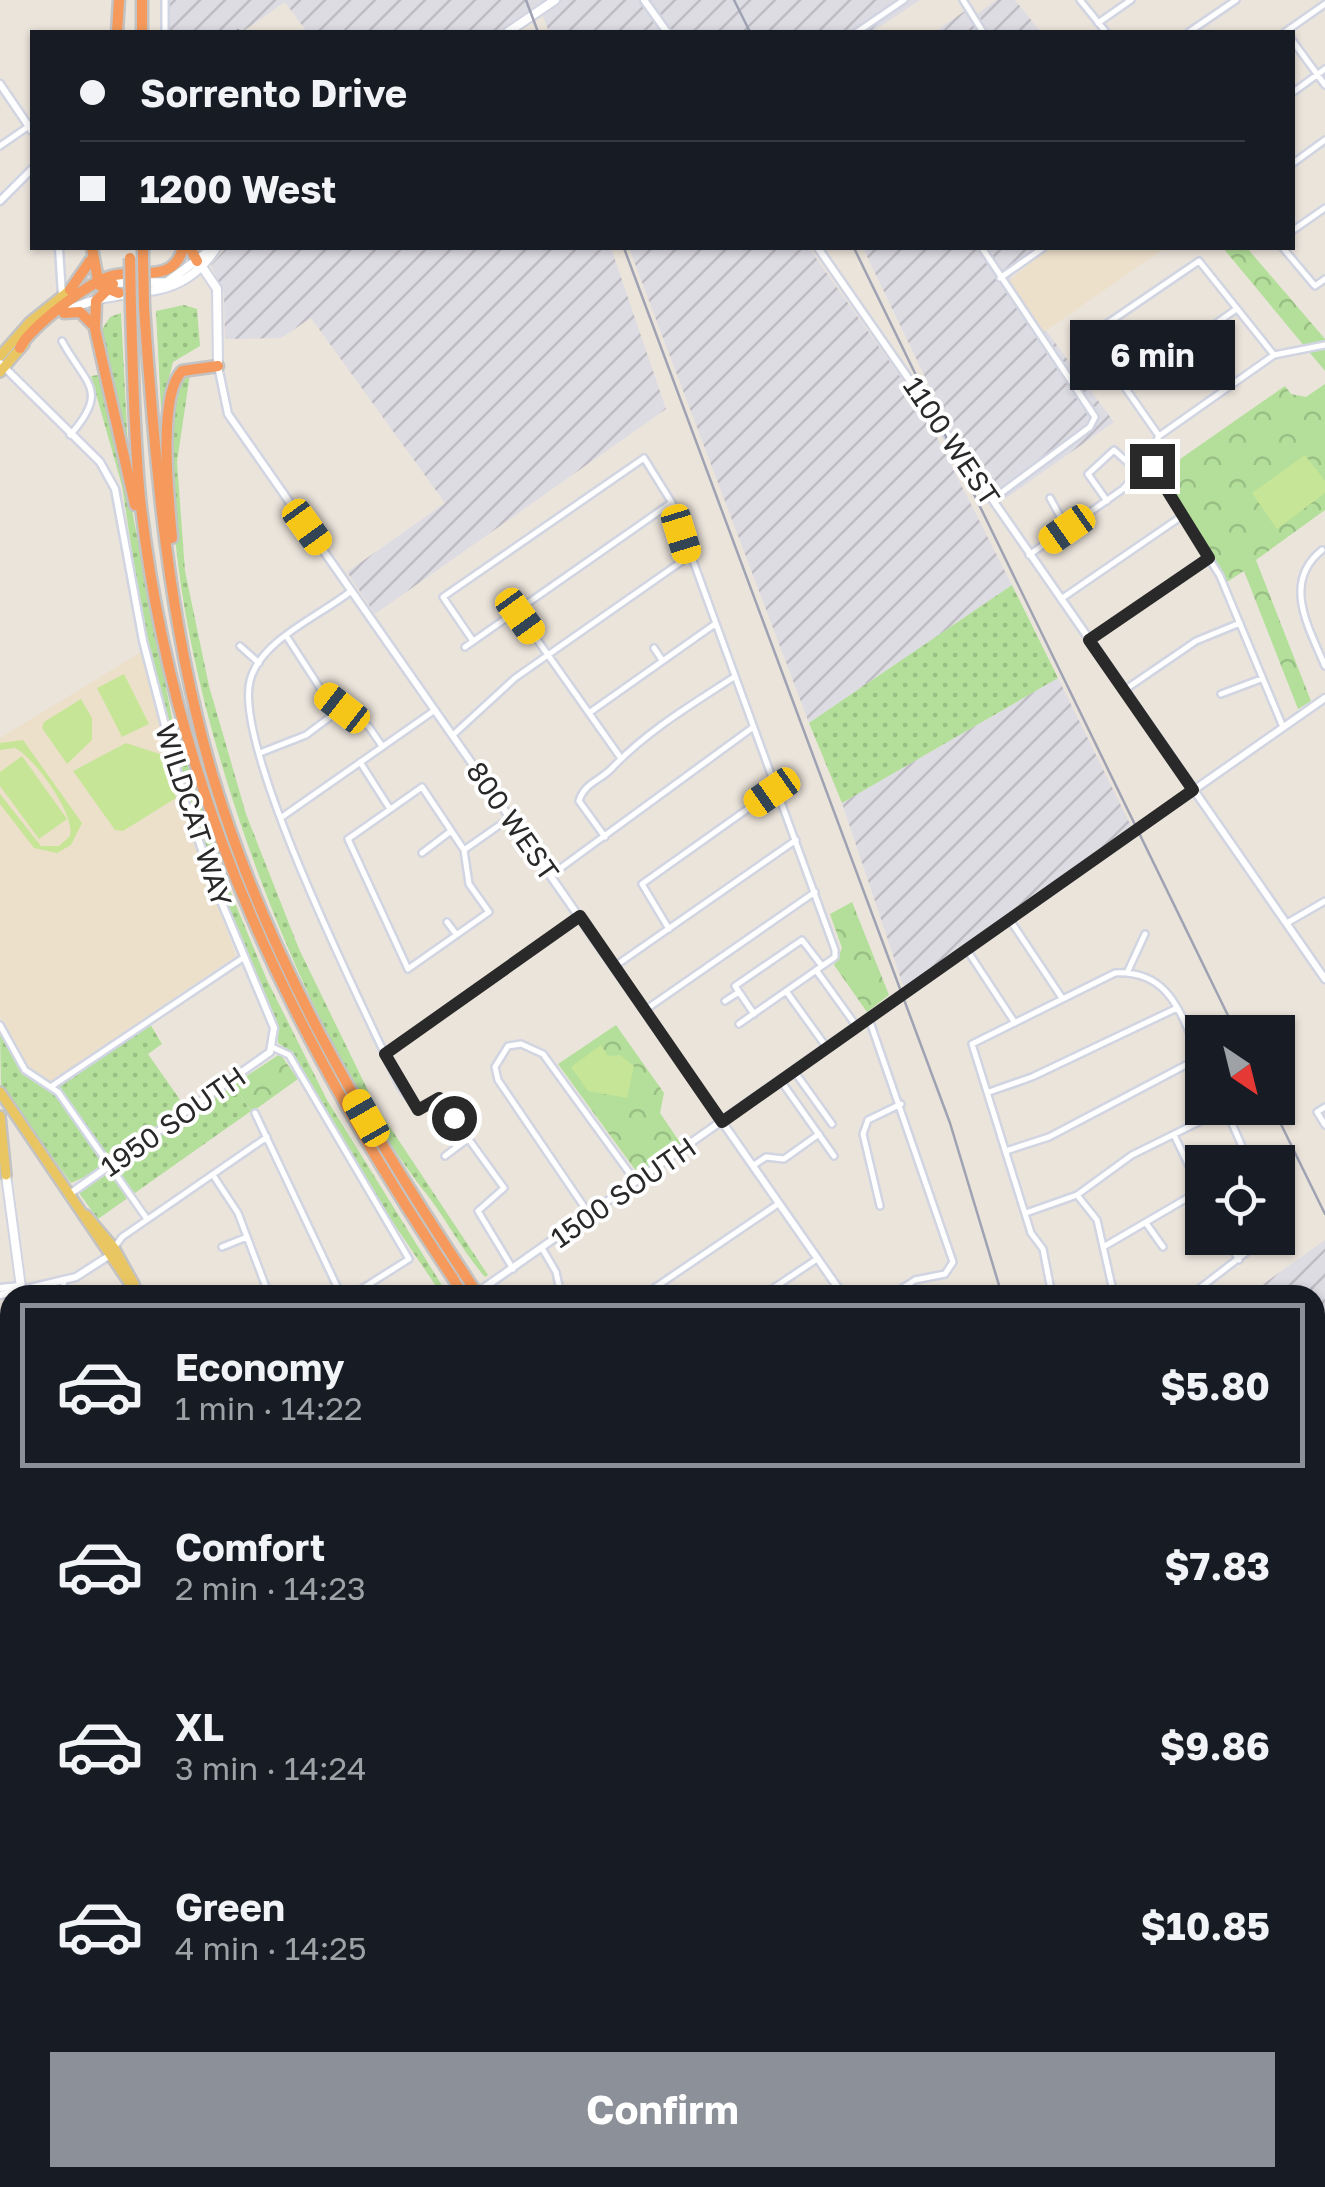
<!DOCTYPE html>
<html lang="en">
<head>
<meta charset="utf-8">
<style>
  body { margin:0; font-family:"Golos Text",sans-serif; background:#20242c; color:#f1f3f6; height:100vh; display:flex; flex-direction:column; font-size:38px; white-space:nowrap }
  * { box-sizing:border-box; margin:0 }
  p { font-size:32px; color:#9ea1a6 }
  .icon { flex:none; width:55px; height:55px; fill:none; stroke:currentColor; stroke-width:2; stroke-linecap:round; stroke-linejoin:round }
  .map { position:relative; flex:1; overflow:hidden }
  .sheet { position:absolute; left:0px; top:1285px; width:1325px; height:902px; display:flex; flex-direction:column; background:#171b24; border-radius:30px 30px 0 0; box-shadow:0 2px 8px #0004 }
  .sheet>* { flex:none }
  .banner { position:absolute; left:30px; top:30px; width:1265px; height:220px; border-radius:0px; box-shadow:0 2px 8px #0004; display:grid; align-content:center; height:220px; padding:0 50px; background:#171b24 }
  .needle { width:65px; rotate:145deg }
  .fabs { position:absolute; left:1185px; top:1015px; display:grid; gap:20px }
  .fabs a { display:grid; place-items:center; width:110px; height:110px; border-radius:0px; background:#171b24; box-shadow:0 2px 8px #0004; font-size:50px }
  .end { position:absolute; width:45px; height:45px; margin:-22px; border:12px solid #292929; background:#fff; box-shadow:0 0 0 5px #fff }
  .from { border-radius:50% }
  .bubble { position:absolute; height:70px; border-radius:0px; background:#171b24; box-shadow:0 2px 8px #0004; font-size:32px; font-weight:700; line-height:70px; text-align:center }
  .car { position:absolute; width:30px; height:60px; margin:-30px -15px; border-radius:12px; box-shadow:0 0 8px 2px #0007; background:linear-gradient(#f5c518 24%,#345 0 40%,#f5c518 0 76%,#345 0 86%,#f5c518 0) }
  .banner b { display:flex; align-items:center; gap:35px; height:95px; font-size:38px }
  .banner b+b { border-top:2px solid #363941 }
  .banner i { width:25px; height:25px; background:#f1f3f6 }
  ul { padding:18px 0 0; list-style:none }
  li { display:flex; align-items:center; gap:30px; height:165px; margin:0 20px 15px; padding:0 30px; border:5px solid transparent; border-radius:0px }
  li div { flex:1 }
  li b { display:block; font-size:38px }
  li em { font-style:normal; font-weight:700 }
  li.current { border-color:#8c9099 }
  li>.icon { width:90px; height:90px; stroke-width:1.5 }
  .button { display:flex; gap:20px; margin-top:auto; padding:20px 50px }
  .button a { flex:1; height:115px; border-radius:0px; background:#8c9099; color:#fff; font-size:40px; font-weight:700; line-height:115px; text-align:center }
  .map>svg:first-child { display:block }
  .industrial { fill:url(#industrial-furrows) }
  .education { fill:#ece0cb }
  .grass { fill:url(#grass-dots) }
  .park { fill:url(#park-crowns) }
  .pitch { fill:#c6e597 }
  .lines { fill:none; stroke-linecap:round; stroke-linejoin:round }
  .stream { stroke:#73cce8; stroke-width:2.5 }
  .minor-casing { stroke:#d1d4e1; stroke-width:10 }
  .tertiary-casing { stroke:#d1d4e1; stroke-width:11 }
  .secondary-casing { stroke:#d1d4e1; stroke-width:12 }
  .primary-casing { stroke:#c3c3c3; stroke-width:14 }
  .motorway-casing { stroke:#c3c3c3; stroke-width:15 }
  .minor { stroke:#fff; stroke-width:5 }
  .tertiary { stroke:#fff; stroke-width:6 }
  .secondary { stroke:#fff; stroke-width:8 }
  .primary { stroke:#e9c662; stroke-width:9 }
  .motorway { stroke:#f59a5c; stroke-width:10 }
  .rail { stroke:#9fa2b2; stroke-width:2.5 }
  .motorway-bridge-casing { stroke:#c3c3c3; stroke-width:15; stroke-linecap:butt }
  .motorway-bridge { stroke:#f59a5c; stroke-width:10 }
  .route { stroke:#292929; stroke-width:12 }
  .labels { text-anchor:middle; dominant-baseline:central; stroke-width:8; stroke-linejoin:round; paint-order:stroke }
  .street-label { font-size:28px; fill:#292929; stroke:#fff }
</style>
</head>
<body>
<div class="map">
<svg width="1325" height="2187" viewBox="0 0 1325 2187">
  <defs>
    <pattern id="industrial-furrows" width="10" height="10" patternUnits="userSpaceOnUse" patternTransform="scale(2.5)"><rect width="10" height="10" fill="#dedce3"/><path d="M-1 1l2-2M0 10L10 0M9 11l2-2" fill="none" stroke="#bebdc3"/></pattern>
    <pattern id="grass-dots" width="8" height="8" patternUnits="userSpaceOnUse" patternTransform="scale(2.5)"><rect width="8" height="8" fill="#b3df9a"/><path d="M2 2h.1M6 6h.1" fill="none" stroke="#9abf85" stroke-width="1.8" stroke-linecap="round"/></pattern>
    <pattern id="park-crowns" width="20" height="18" patternUnits="userSpaceOnUse" patternTransform="scale(2.5)"><rect width="20" height="18" fill="#b3df9a"/><path d="M2 6a3 3 0 1 1 6 0M12 15a3 3 0 1 1 6 0" fill="none" stroke="#9abf85"/></pattern>
  </defs>
  <rect width="100%" height="100%" fill="#ebe4db"/>
  <!-- industrial -->
  <path class="industrial" d="M165,0H920L872,32H549L538,4L498,32H307L285,2L242,32H168Z
    M997,0H1015L1041,32H935L966,10L971,18Z
    M226,248H611L666,409L375,614L347,572L445,503L311,318L281,338L225,339L224,294L211,265Z
    M629,248H814L811,251L921,406L1012,585L809,723Z
    M863,248H1047L1012,275L1010,282L1114,422L999,503L950,429Z
    M1058,678L1133,830L905,991L842,803Z
    M1325,1240V1582L1315,1589V1295H1248Z
    M1325,1605V2161L1315,2168V1612Z"/>
  <!-- education -->
  <path class="education" d="M1047,248H1165L1044,332L1009,281Z
    M141,652L180,799L236,956L51,1081L28,1068L0,1016V738Z"/>
  <!-- grass -->
  <path class="grass" d="M184,305L197,309L200,346L173,362L165,394V486L156,311Z
    M121,313L128,449L99,334L110,317Z
    M190,374L177,462L185,571L209,686L246,814L299,949L374,1103L488,1275L485,1277C463,1252 448,1222 428,1196C296,1029 169,681 172,467C172,443 167,389 190,374Z
    M98,375L121,453L172,718L228,886L267,980L327,1100L448,1295H442L363,1178L292,1052L278,1043L277,1021L232,922L169,737L143,623L122,486L91,376Z
    M1012,585L1058,678L842,803L809,723Z
    M149,1022L162,1044L148,1054L190,1114L239,1082L238,1092L251,1111L98,1219L79,1193L93,1182L89,1175L71,1183L1,1086L0,1031L22,1072L50,1088Z"/>
  <!-- park -->
  <path class="park" d="M1223,248H1247L1325,339V371Z
    M1325,384V510L1256,560L1311,701L1298,709L1244,571L1227,582L1160,473L1285,386L1291,394L1306,397Z
    M852,902L889,995L867,1012L834,965L842,948L830,914Z
    M616,1025L664,1093L660,1113L681,1144L639,1175L558,1064Z
    M280,1054L298,1079L252,1112L233,1085Z"/>
  <!-- pitch -->
  <path class="pitch" d="M1305,455L1325,481V493L1277,529L1252,493Z
    M124,674L149,724L122,737L97,688Z
    M81,699L92,718V740L67,764L42,728L44,722Z
    M23,740L82,823L71,845L57,853L34,848L0,804V794L41,846H59L70,836C76,815 34,757 15,748L0,750V743Z
    M126,743L163,755L176,798L123,831L115,830L73,771Z
    M22,756L67,819L39,839L0,786V772Z
    M601,1045L608,1056L620,1055L634,1066L627,1098L588,1091L571,1067Z"/>
  <g class="lines">
    <!-- stream -->
    <path class="stream" d="M1315,2172L1325,2165
      M1232,2178L1238,2187
      M335,2187L356,2178
      M1291,2187L1306,2178"/>
    <defs>
      <path id="minor" d="M165,0V32
        M963,0L983,32
        M1080,0L1106,32
        M1098,23L1131,0
        M857,32L904,0
        M1189,32L1236,0
        M1285,32L1325,4
        M1292,40L1325,85
        M1292,93L1325,69
        M0,146L29,126
        M1292,164L1325,140
        M1292,231L1325,208
        M982,248L1095,417L1090,427L993,499
        M1283,248L1315,286L1325,279
        M1000,278L1043,248
        M62,341C86,385 110,390 70,435
        M1126,387L1235,310
        M1159,436L1089,336L1199,261L1274,355
        M1147,459L1220,576L1283,727
        M1050,498L1067,529
        M1107,501L1088,474L1114,450L1138,472
        M1322,550C1282,582 1308,626 1325,666
        M1029,555L1123,489L1143,467L1159,436L1274,355L1325,345
        M351,591C320,616 260,640 250,681C233,749 366,1013 400,1086L418,1110L439,1098L504,1188L478,1211L513,1269
        M1061,599L1182,516
        M517,611L620,757
        M287,637L324,694L369,727L382,746
        M1089,640L1209,558
        M473,641L443,597L644,458L672,503L835,950V957L739,1024
        M240,646L259,663
        M465,647L671,503
        M654,648L662,660
        M1123,691L1196,641L1240,623
        M1221,694L1261,679
        M589,713L715,624
        M453,735L515,678L688,557
        M260,753L306,735L342,708
        M360,762L390,809
        M422,787L464,850L469,884L489,912L408,969L348,839Z
        M282,817L435,710
        M605,837L579,801C584,783 600,781 612,768C647,731 691,705 734,677
        M464,850L511,817
        M422,853L451,831
        M551,875L752,728
        M1010,920L1062,998
        M447,922L456,934
        M1287,923L1325,901
        M669,929L642,884L777,788
        M967,950L1015,1023
        M615,966L796,840
        M816,970L857,1027
        M1127,973L1145,934
        M786,991L827,1048
        M725,1001L739,992
        M645,1010L815,892
        M754,1014L735,986L802,940L822,966
        M869,1019L953,1262L945,1274L915,1280L892,1295
        M0,1025L25,1070L58,1092L147,1219
        M272,1047L289,1055L409,1259L352,1295
        M385,1054L579,917
        M794,1071L832,1124
        M781,1081L834,1156
        M52,1086L243,958
        M989,1092L1032,1077L1177,1008
        M1325,1107L1317,1112L1325,1125
        M1226,1110L1249,1162
        M255,1113L341,1295
        M1174,1135L1201,1191
        M1006,1151L1049,1137L1201,1057
        M445,1156L469,1138
        M754,1165L766,1157L784,1159L819,1134
        M213,1175L238,1213L269,1295
        M1077,1195L1097,1220L1114,1295
        M880,1206L863,1134L868,1120L901,1104
        M1026,1213L1077,1195L1132,1155L1225,1109
        M589,1214L498,1080L495,1067L508,1046L521,1044L543,1054L636,1182
        M1146,1223L1163,1247
        M1226,1238L1239,1260
        M1105,1246L1201,1190
        M222,1247L247,1237
        M114,1248L122,1237L267,1137
        M542,1248L556,1272L561,1295
        M63,1280L65,1295
        M644,1295L778,1204
        M763,1295L817,1259
        M1052,1295L1043,1249L1031,1233L972,1044L1115,973C1172,970 1181,1017 1202,1061
        M1191,1295L1265,1238
        M1315,1382L1325,1375
        M1315,1534L1325,1548
        M0,2004L10,1997
        M0,2114L10,2107
        M648,2178L655,2187
        M712,2187L725,2178"/>
      <path id="tertiary" d="M644,0L667,32
        M0,84L32,131
        M0,201L32,169
        M59,248L62,295
        M818,248L1325,979
        M0,363L100,462L115,489L143,641L185,802L216,889L274,1028L270,1052L71,1193
        M218,366L228,414L843,1295
        M870,1018L928,976
        M0,1288L20,1286
        M475,1294L1325,698
        M0,1295L76,1277L110,1255
        M0,1628L10,1621
        M0,1765L10,1780
        M1315,1968L1325,1982"/>
      <path id="secondary" d="M508,32L555,0
        M201,265L217,289L218,366
        M107,283L167,282L212,249
        M67,311C125,281 176,310 216,248
        M6,1175L22,1295
        M1315,1596L1325,1589
        M1315,1606L1325,1599
        M287,2178L293,2187
        M486,2187L500,2178"/>
      <path id="primary" d="M0,356L30,322L70,290
        M0,372L24,344
        M0,1092L128,1281L142,1295
        M0,1116L6,1175
        M86,1215L114,1248L134,1284
        M758,2178L765,2187"/>
      <path id="motorway" d="M142,0V32
        M117,32L119,0
        M92,248L99,285L119,293
        M143,248V258
        M190,248L197,261
        M113,284L96,301L95,329L135,505
        M70,290L90,261
        M144,307C155,464 168,625 213,777C267,957 362,1119 465,1275
        M131,310C133,372 134,436 140,498C173,802 297,1046 464,1295
        M64,313L80,312L92,324
        M20,348C28,329 90,281 111,276C138,268 173,285 183,248
        M172,538C169,502 157,396 182,371L218,366
        M1059,2178L1065,2187
        M1080,2178L1086,2187"/>
    </defs>
    <!-- minor casing -->
    <use href="#minor" class="minor-casing"/>
    <!-- tertiary casing -->
    <use href="#tertiary" class="tertiary-casing"/>
    <!-- secondary casing -->
    <use href="#secondary" class="secondary-casing"/>
    <!-- primary casing -->
    <use href="#primary" class="primary-casing"/>
    <!-- motorway casing -->
    <use href="#motorway" class="motorway-casing"/>
    <!-- minor -->
    <use href="#minor" class="minor"/>
    <!-- tertiary -->
    <use href="#tertiary" class="tertiary"/>
    <!-- secondary -->
    <use href="#secondary" class="secondary"/>
    <!-- primary -->
    <use href="#primary" class="primary"/>
    <!-- motorway -->
    <use href="#motorway" class="motorway"/>
    <!-- rail -->
    <path class="rail" d="M526,0L538,32
      M734,0L750,32
      M236,32L238,30
      M624,248L950,1123L1002,1295
      M854,248L1236,1032
      M1273,1108L1325,1214
      M1249,2178L1252,2187
      M1268,2178L1270,2184"/>
    <defs>
      <path id="motorway-bridge" d="M130,258L131,310
        M143,258L144,307
        M465,1275L478,1295"/>
    </defs>
    <!-- motorway-bridge casing -->
    <use href="#motorway-bridge" class="motorway-bridge-casing"/>
    <!-- motorway-bridge -->
    <use href="#motorway-bridge" class="motorway-bridge"/>
  </g>
  <g class="lines">
    <!-- route -->
    <path class="route" d="M454,1118L439,1098L418,1110L385,1054L580,916L722,1122L1193,790L1089,640L1209,558L1152,466"/>
  </g>
  <g class="labels">
    <!-- street labels -->
    <g class="street-label">
      <text transform="translate(952 441) rotate(56)">1100 WEST</text>
      <text transform="translate(194 815) rotate(72)">WILDCAT WAY</text>
      <text transform="translate(513 821) rotate(55)">800 WEST</text>
      <text transform="translate(173 1121) rotate(-35)">1950 SOUTH</text>
      <text transform="translate(623 1192) rotate(-35)">1500 SOUTH</text>
    </g>
  </g>
</svg>
<div class="fabs">
<a><svg class="needle" viewBox="-14 -14 28 28"><path d="M0-13l5 13h-10z" fill="#e53935"/><path d="M0 13l5-13h-10z" fill="#9ea1a6"/></svg></a>
<a><svg class="icon" aria-label="locate" viewBox="0 0 24 24"><circle cx="12" cy="12" r="6"/><path d="M12 2v4M12 18v4M2 12h4M18 12h4"/></svg></a>
</div>
<i class="end from" style="left:454px;top:1118px"></i>
<i class="end" style="left:1152px;top:466px"></i>
<div class="bubble" style="left:1070px;top:320px;width:165px">6 min</div>
<i class="car" style="left:307px;top:527px;rotate:144deg"></i>
<i class="car" style="left:1067px;top:529px;rotate:235deg"></i>
<i class="car" style="left:681px;top:534px;rotate:163deg"></i>
<i class="car" style="left:520px;top:616px;rotate:144deg"></i>
<i class="car" style="left:342px;top:708px;rotate:308deg"></i>
<i class="car" style="left:772px;top:792px;rotate:235deg"></i>
<i class="car" style="left:366px;top:1118px;rotate:330deg"></i>
<div class="banner">
<b><i class="from"></i>Sorrento Drive</b>
<b><i></i>1200 West</b>
</div>
<section class="sheet">
<ul>
<li class="current"><svg class="icon" aria-label="car" viewBox="0 0 24 24"><path d="M5 17H2v-5l4-1 3-4h7l3 4 3 1v5h-3M9 17h6M6 11h13"/><circle cx="7" cy="17" r="2"/><circle cx="17" cy="17" r="2"/></svg><div><b>Economy</b><p>1 min · 14:22</p></div><em>$5.80</em></li>
<li><svg class="icon" aria-label="car" viewBox="0 0 24 24"><path d="M5 17H2v-5l4-1 3-4h7l3 4 3 1v5h-3M9 17h6M6 11h13"/><circle cx="7" cy="17" r="2"/><circle cx="17" cy="17" r="2"/></svg><div><b>Comfort</b><p>2 min · 14:23</p></div><em>$7.83</em></li>
<li><svg class="icon" aria-label="car" viewBox="0 0 24 24"><path d="M5 17H2v-5l4-1 3-4h7l3 4 3 1v5h-3M9 17h6M6 11h13"/><circle cx="7" cy="17" r="2"/><circle cx="17" cy="17" r="2"/></svg><div><b>XL</b><p>3 min · 14:24</p></div><em>$9.86</em></li>
<li><svg class="icon" aria-label="car" viewBox="0 0 24 24"><path d="M5 17H2v-5l4-1 3-4h7l3 4 3 1v5h-3M9 17h6M6 11h13"/><circle cx="7" cy="17" r="2"/><circle cx="17" cy="17" r="2"/></svg><div><b>Green</b><p>4 min · 14:25</p></div><em>$10.85</em></li>
</ul>
<div class="button"><a>Confirm</a></div>
</section>
</div>
</body>
</html>
